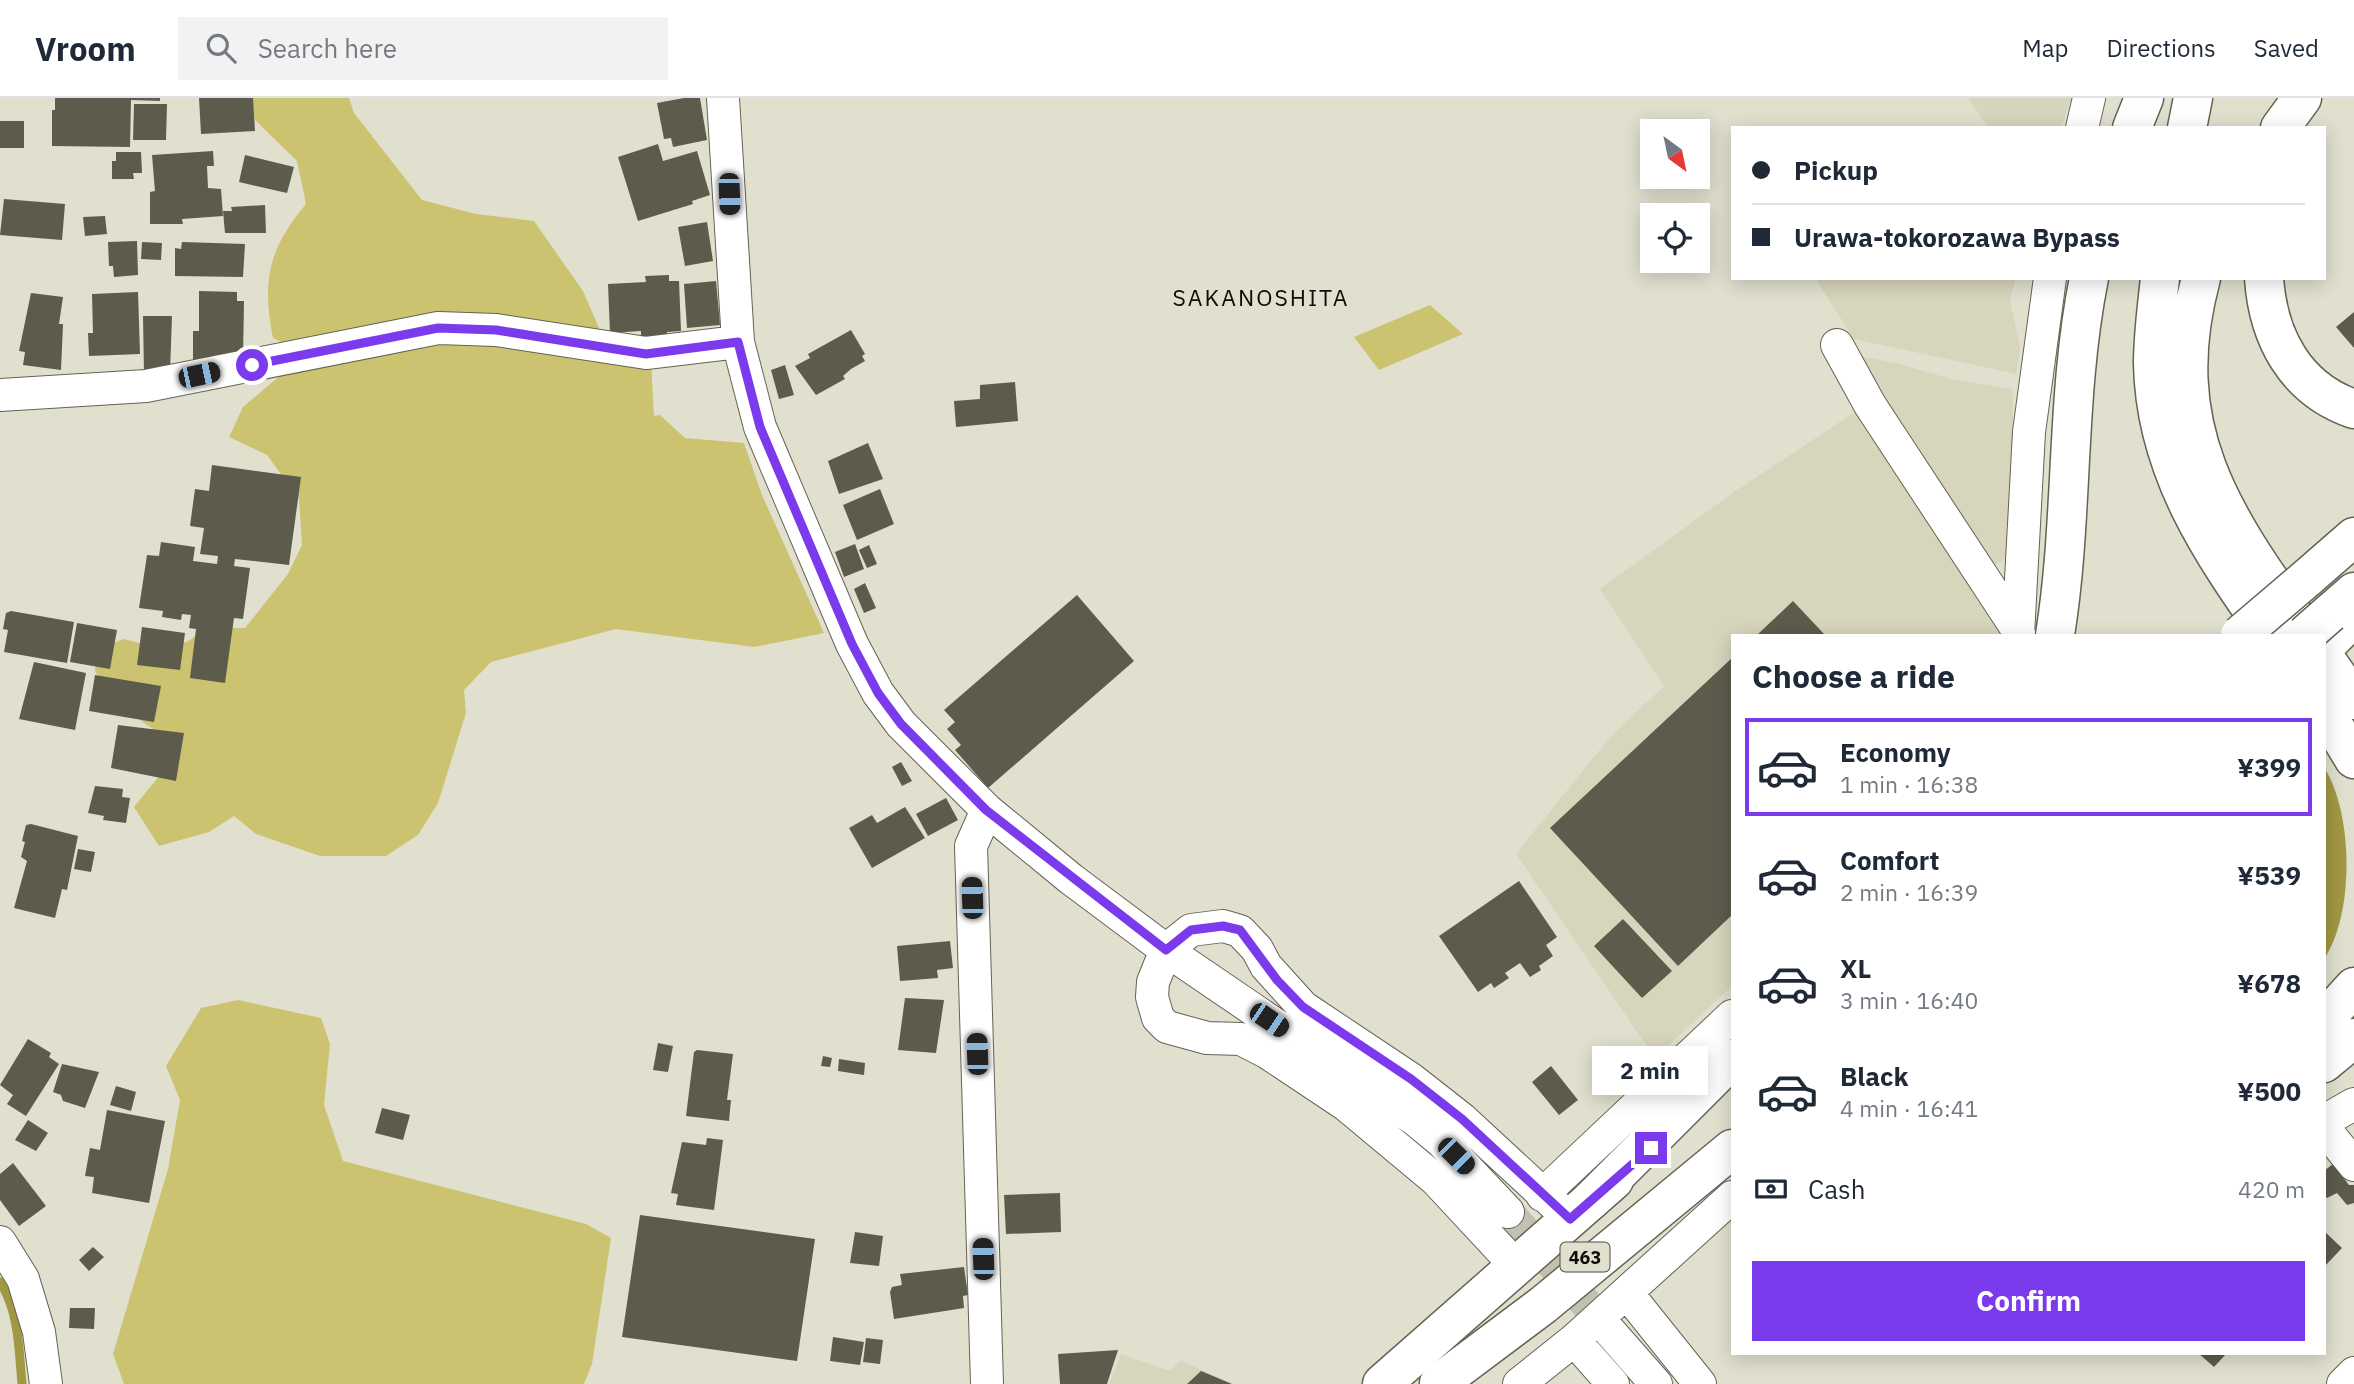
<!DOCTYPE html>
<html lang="en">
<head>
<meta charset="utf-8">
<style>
  body { margin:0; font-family:"IBM Plex Sans",sans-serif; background:#f2f2f3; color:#1f2937; height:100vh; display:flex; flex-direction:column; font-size:26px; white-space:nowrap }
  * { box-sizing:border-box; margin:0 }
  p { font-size:23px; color:#747a83 }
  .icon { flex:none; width:38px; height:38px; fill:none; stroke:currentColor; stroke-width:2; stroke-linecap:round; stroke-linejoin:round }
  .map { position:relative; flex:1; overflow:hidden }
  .drawer { position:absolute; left:1731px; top:536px; width:595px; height:721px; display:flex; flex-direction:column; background:#fff; border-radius:0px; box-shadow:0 4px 18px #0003 }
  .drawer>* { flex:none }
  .guide { position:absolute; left:1731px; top:28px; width:595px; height:154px; border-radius:0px; box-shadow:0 4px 18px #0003; display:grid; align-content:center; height:154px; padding:0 21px; background:#fff }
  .needle { width:46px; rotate:147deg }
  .controls { position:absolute; left:1640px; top:21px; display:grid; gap:14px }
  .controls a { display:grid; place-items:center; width:70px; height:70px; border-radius:0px; background:#fff; box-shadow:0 4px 18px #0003; font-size:35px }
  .end { position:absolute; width:32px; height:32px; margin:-16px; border:9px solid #7c3aed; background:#fff; box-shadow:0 0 0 4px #fff }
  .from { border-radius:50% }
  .bubble { position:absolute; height:49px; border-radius:0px; background:#fff; box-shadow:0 4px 18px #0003; font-size:23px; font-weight:700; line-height:49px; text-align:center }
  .car { position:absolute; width:21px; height:42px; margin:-21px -10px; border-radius:9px; box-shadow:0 0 5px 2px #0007; background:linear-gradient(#222 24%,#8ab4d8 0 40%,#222 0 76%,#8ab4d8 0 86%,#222 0) }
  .guide b { display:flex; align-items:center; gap:24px; height:66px; font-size:26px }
  .guide b+b { border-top:2px solid #e0e1e3 }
  .guide i { width:18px; height:18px; background:#1f2937 }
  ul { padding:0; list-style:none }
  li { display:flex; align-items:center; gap:21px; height:98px; margin:0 14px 10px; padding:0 7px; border:4px solid transparent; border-radius:0px }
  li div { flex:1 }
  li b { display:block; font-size:26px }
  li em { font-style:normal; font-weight:700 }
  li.selected { border-color:#7c3aed }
  li>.icon { width:63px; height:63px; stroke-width:1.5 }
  h2 { padding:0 21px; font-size:32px; line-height:84px }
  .pay { display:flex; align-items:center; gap:18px; height:77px; padding:0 21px; font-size:26px }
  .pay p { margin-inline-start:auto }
  .action { display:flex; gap:14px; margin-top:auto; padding:14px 21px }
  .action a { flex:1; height:80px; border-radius:0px; background:#7c3aed; color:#fff; font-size:28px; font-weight:700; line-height:80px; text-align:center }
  header { display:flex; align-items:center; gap:42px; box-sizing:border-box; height:98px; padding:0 35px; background:#fff; border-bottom:2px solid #e0e1e3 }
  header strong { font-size:33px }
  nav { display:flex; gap:38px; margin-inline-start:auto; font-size:24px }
  .search { width:490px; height:63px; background:#f2f2f3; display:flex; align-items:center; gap:18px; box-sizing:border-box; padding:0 24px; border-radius:0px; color:#747a83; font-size:26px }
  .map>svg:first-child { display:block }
  .built { fill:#d7d5bc }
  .green { fill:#cbc370 }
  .water { fill:#a09842 }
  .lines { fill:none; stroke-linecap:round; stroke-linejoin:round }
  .stream { stroke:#a09842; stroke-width:9 }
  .building { fill:#5d5b4c }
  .minor-tunnel { stroke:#c1c0b1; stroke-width:32; stroke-dasharray:32 16; stroke-linecap:butt }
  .minor-casing { stroke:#646353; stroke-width:34 }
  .trunk-casing { stroke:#646353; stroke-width:41 }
  .motorway-casing { stroke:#646353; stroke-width:41 }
  .minor { stroke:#fff; stroke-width:32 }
  .trunk { stroke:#fff; stroke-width:38 }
  .motorway { stroke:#fff; stroke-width:38 }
  .trunk-bridge-casing { stroke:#646353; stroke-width:41; stroke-linecap:butt }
  .trunk-bridge { stroke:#fff; stroke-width:38 }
  .route { stroke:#7c3aed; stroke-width:9 }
  .labels { text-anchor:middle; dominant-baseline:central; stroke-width:7; stroke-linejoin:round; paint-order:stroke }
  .shield { fill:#e1e0cf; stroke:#4d4c43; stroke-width:2 }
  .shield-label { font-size:18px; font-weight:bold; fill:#0d0c07 }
  .quarter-label { font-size:23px; letter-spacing:2px; fill:#0d0c07; stroke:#e1e0cf }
</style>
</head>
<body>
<header>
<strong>Vroom</strong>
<div class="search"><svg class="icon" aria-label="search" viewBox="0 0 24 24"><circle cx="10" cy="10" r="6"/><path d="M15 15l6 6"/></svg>Search here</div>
<nav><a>Map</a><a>Directions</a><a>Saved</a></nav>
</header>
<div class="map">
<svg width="2354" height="1286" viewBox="0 0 2354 1286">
  <rect width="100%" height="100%" fill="#e1e0cf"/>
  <!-- built -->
  <path class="built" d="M1968,0H2071L2061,30H1988Z
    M1815,180H2016L2010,203L2020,249L2016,276L1854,241Z
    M1859,258L1896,265L1955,282L2013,291L2012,457L1990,470L1890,319Z
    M1864,308L2004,537H1732V888L1655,960L1516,756L1610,639L1664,588L1600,491L1734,394Z
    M1121,1256L1170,1273L1181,1262L1232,1286H1109Z"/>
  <!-- green -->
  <path class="green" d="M251,0H349L354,15L422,102L476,116L534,123L583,193L602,237L483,219L412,218L359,231L440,236L651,264L654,318L660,317L685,340L744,345L762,397L824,535L754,549L616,531L491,564L464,592L466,615L438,705L418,737L386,758H320L256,736L234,718L209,734L159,748L134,709L181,651L116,605L95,573L98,551L124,541L154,549L187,544L206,530H245L288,476L302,447L299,401L267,357L229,339L243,309L282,276L289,248L273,240C262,183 268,151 306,106L297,63L255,22Z
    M1430,207L1463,236L1379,272L1354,239Z
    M238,902L321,920L330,946L324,1007L343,1063L586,1126L611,1140L592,1266L584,1286H124L113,1256L168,1071L180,1002L166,968L201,910Z"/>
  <!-- water -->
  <path class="water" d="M2324,669C2354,717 2354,817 2324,861Z"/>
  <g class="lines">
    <!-- stream -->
    <path class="stream" d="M0,1184C19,1213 19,1253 22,1286"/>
  </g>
  <!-- building -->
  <path class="building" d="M55,0H160V3L131,2L130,49L52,48V12H55Z
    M199,0H253L255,33L201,36Z
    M684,0H700L707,42L673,49L671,40L664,41L657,5Z
    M134,6H167L166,42H133Z
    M0,23H24V50H0Z
    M658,46L663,63L697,53L710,97L692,103L693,106L638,123L618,59Z
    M213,53L214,68H207L208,90L221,91L223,118L182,121L183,126H150V94L155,93L152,57Z
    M116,54H141L142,75H133L134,81H112V63H116Z
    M245,57L294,69L287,95L239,84Z
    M4,101L65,106L62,142L0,137Z
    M265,107L266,135H225L223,113H232L231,109Z
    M105,118L107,136L85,138L83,119Z
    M707,124L713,163L685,168L678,129Z
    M137,143L138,177L114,179L113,168H109L108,144Z
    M142,144L162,145L161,162L141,161Z
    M182,144L245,146L243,179L175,178V150L181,151Z
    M669,177V183H679L681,233L667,234V240L641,241V233L610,235L608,186L646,184L645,178Z
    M716,183L720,227L687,230L684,186Z
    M199,193L237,194V203H244L243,260L193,263V233H199Z
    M138,194L140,256L89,258L88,235H93L92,196Z
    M31,195L63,199L59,226H63L61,272L23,267L25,254L19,253Z
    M2354,214V250L2336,229Z
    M143,218H172L170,275H144Z
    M851,232L865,256L862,258L865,263L851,271L843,278L845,281L816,297L795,268L810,260L808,256Z
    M785,267L794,297L779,301L771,272Z
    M1015,284L1018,323L956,329L954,303L980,301V287Z
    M868,345L883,381L839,396L828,363Z
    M212,367L301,379L289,467L235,461L234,468L250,470L243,521L234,520L225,585L190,580L196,531L189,530L191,517L182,516L181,522L162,519L163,513L139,510L147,457L159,458L161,444L195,449L193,463L217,466L218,458L200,456L204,430L190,428L195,391L209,393Z
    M880,391L894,426L857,442L843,407Z
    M855,446L864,471L844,479L835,454Z
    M869,447L877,466L867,470L859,452Z
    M865,485L876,510L864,515L854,491Z
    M1077,497L1134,563L988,690L955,652L961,647L947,631L955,624L944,612Z
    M1793,503L1825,537H1757Z
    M11,513L74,524L67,565L4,554L8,532L3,531L6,515Z
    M77,525L117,532L110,571L70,564Z
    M142,529L185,535L180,572L137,567Z
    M1732,560V817L1678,868L1550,730Z
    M34,564L86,575L75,632L19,621Z
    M95,577L161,588L154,624L89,613Z
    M118,627L184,635L176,683L111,670Z
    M901,664L912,683L902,688L892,669Z
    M95,688L123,691L122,699L130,700L126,725L103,722L104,718L88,715Z
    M946,700L958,722L928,738L916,716Z
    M905,709L925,740L872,770L849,730L872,717L877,725Z
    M31,726L78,738L67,792L62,791L55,820L14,810L27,763L21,759L25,744L22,743L26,727Z
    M78,751L95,754L91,774L74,771Z
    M1519,783L1557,839L1546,847L1553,858L1539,868L1541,872L1530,879L1520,865L1505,875L1509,880L1494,890L1491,885L1478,894L1439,838Z
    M1623,821L1672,873L1642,900L1594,848Z
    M950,843L953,870L937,872L938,880L900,883L897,848Z
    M905,900L944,902L936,955L898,952Z
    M28,941L51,955L49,959L59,966L26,1018L7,1006L13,997L0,987Z
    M658,945L673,948L668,974L653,972Z
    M697,952L733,956L727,1002H731L729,1023L686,1018L694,954Z
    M823,958L832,960L830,969L821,968Z
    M839,961L865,965L864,977L838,973Z
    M62,966L99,974L85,1010L63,1003L61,997L53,994Z
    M1551,968L1578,1002L1559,1017L1532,984Z
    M116,988L136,994L131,1013L110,1007Z
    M382,1010L410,1017L403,1042L375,1035Z
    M107,1012L165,1023L149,1105L92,1095L94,1079L85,1078L90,1050L100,1052Z
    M28,1022L48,1035L36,1053L15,1042Z
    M707,1040L723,1042L714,1112L676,1107L678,1096L671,1095L682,1044L706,1047Z
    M13,1065L46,1108L19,1128L0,1102V1076Z
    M2333,1066L2349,1087H2354V1105L2347,1107L2337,1095L2327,1100L2324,1096V1073Z
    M1060,1095L1061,1134L1006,1136L1004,1097Z
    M640,1117L815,1141L797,1263L622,1239Z
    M2324,1133L2342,1150L2324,1169Z
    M855,1134L883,1138L879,1168L850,1165Z
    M93,1149L104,1159L89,1173L79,1162Z
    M964,1169L968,1197L963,1198L964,1210L894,1221L890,1194L892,1189L902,1187L900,1176Z
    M70,1210H95L94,1231L69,1230Z
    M833,1239L864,1244L860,1267L830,1263Z
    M866,1240L883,1242L880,1266L863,1264Z
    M1118,1252L1107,1286H1060L1058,1256Z
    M2198,1255H2227L2214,1269Z
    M1201,1273L1232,1286H1187Z"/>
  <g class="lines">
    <!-- minor-tunnel -->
    <path class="minor-tunnel" d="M1508,1114L1606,1229"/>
    <defs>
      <path id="minor" d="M723,0L738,244L760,329L852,546L878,595L901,626L987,712L1071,781L1166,852L1414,1021L1442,1044L1508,1114
        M2082,30L2089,0
        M1837,247L1870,307L2019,534
        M0,297L146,288L438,230L496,232L646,255L738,244
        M2018,537L2029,334L2050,180
        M987,712L971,748L987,1286
        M2324,1023L2354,1006
        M2324,1030L2354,1067
        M1542,1097L1732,918
        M0,1144L23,1181L39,1234L46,1286
        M1516,1168L1436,1082L1346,1007L1268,955L1241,941L1207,940L1167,929L1158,920L1152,899L1153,884L1166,852L1191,832L1223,828L1240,833L1257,851L1266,868L1303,909L1411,981L1462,1021L1570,1121
        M1627,1195L1700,1286
        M1606,1229L1656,1286
        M1574,1242L1613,1286
        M1519,1286L1574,1242L1732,1099
        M2343,1286L2354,1275"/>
      <path id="trunk" d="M2307,480L2354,439
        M2330,515L2354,494
        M1382,1286L1614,1082"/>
      <path id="motorway" d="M2132,30L2144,0
        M2187,30L2193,0
        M2280,30L2302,0
        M2160,180C2157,209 2153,237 2153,266C2155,372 2211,454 2270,537
        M2201,180C2160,332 2224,419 2308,537
        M2264,180C2268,239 2295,291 2354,311
        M2055,537C2074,419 2065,299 2089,180
        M2324,549L2354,519
        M2324,559L2354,602
        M2324,612L2354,661
        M2324,922L2354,889
        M2324,965L2354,940
        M1590,1103L1732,961
        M1439,1285L1543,1207L1732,1051"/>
    </defs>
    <!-- minor casing -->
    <use href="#minor" class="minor-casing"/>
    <!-- trunk casing -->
    <use href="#trunk" class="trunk-casing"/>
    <!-- motorway casing -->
    <use href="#motorway" class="motorway-casing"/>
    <!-- minor -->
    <use href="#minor" class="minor"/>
    <!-- trunk -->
    <use href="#trunk" class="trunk"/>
    <!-- motorway -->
    <use href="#motorway" class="motorway"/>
    <defs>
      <path id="trunk-bridge" d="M2240,537L2307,480
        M2305,537L2330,515"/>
    </defs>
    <!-- trunk-bridge casing -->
    <use href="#trunk-bridge" class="trunk-bridge-casing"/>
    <!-- trunk-bridge -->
    <use href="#trunk-bridge" class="trunk-bridge"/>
  </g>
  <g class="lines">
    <!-- route -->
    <path class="route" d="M252,267L438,230L496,232L646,256L738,244L760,329L852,546L878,595L901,626L986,712L1166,852L1191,832L1223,828L1240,832L1277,882L1303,909L1411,981L1462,1021L1570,1121L1651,1050"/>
  </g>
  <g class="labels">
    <!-- shield labels -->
    <rect class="shield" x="1560.5" y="1144.5" width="49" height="29" rx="5"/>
    <g class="shield-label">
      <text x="1585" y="1159">463</text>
    </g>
    <!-- quarter labels -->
    <g class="quarter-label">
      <text x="1261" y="199">SAKANOSHITA</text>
    </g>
  </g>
</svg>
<div class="controls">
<a><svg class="needle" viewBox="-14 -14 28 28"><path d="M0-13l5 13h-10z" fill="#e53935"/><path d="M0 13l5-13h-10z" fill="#747a83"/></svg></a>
<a><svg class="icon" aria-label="locate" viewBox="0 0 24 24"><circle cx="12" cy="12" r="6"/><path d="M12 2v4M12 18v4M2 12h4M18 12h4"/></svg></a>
</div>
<i class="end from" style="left:252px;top:267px"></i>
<i class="end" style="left:1651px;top:1050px"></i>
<div class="bubble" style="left:1592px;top:948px;width:116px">2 min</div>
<i class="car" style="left:729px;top:96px;rotate:178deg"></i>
<i class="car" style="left:199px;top:277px;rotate:78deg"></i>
<i class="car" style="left:972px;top:800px;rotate:358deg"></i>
<i class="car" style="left:1269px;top:922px;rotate:124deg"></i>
<i class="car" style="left:977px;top:956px;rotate:358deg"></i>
<i class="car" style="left:1456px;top:1058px;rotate:135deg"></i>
<i class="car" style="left:983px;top:1161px;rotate:358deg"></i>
<div class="guide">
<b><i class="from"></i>Pickup</b>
<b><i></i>Urawa-tokorozawa Bypass</b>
</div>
<section class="drawer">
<h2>Choose a ride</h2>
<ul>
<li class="selected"><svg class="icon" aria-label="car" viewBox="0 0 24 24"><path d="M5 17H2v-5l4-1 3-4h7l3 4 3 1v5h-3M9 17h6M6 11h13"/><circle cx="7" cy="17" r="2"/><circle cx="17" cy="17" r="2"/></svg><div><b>Economy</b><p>1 min · 16:38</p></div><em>¥399</em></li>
<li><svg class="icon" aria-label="car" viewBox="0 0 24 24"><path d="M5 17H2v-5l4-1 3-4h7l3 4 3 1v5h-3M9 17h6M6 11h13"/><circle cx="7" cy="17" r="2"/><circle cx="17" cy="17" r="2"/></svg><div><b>Comfort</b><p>2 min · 16:39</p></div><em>¥539</em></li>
<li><svg class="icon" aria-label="car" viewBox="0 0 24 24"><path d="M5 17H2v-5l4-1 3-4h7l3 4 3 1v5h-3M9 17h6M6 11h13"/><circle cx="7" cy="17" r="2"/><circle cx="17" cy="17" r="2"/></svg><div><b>XL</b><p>3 min · 16:40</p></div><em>¥678</em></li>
<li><svg class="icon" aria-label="car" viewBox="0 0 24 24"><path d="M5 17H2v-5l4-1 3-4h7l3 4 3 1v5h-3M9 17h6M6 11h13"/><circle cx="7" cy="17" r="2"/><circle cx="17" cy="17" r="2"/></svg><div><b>Black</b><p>4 min · 16:41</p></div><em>¥500</em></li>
</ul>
<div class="pay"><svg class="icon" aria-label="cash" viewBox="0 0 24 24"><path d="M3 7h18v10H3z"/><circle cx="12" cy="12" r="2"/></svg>Cash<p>420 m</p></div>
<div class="action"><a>Confirm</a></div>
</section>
</div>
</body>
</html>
